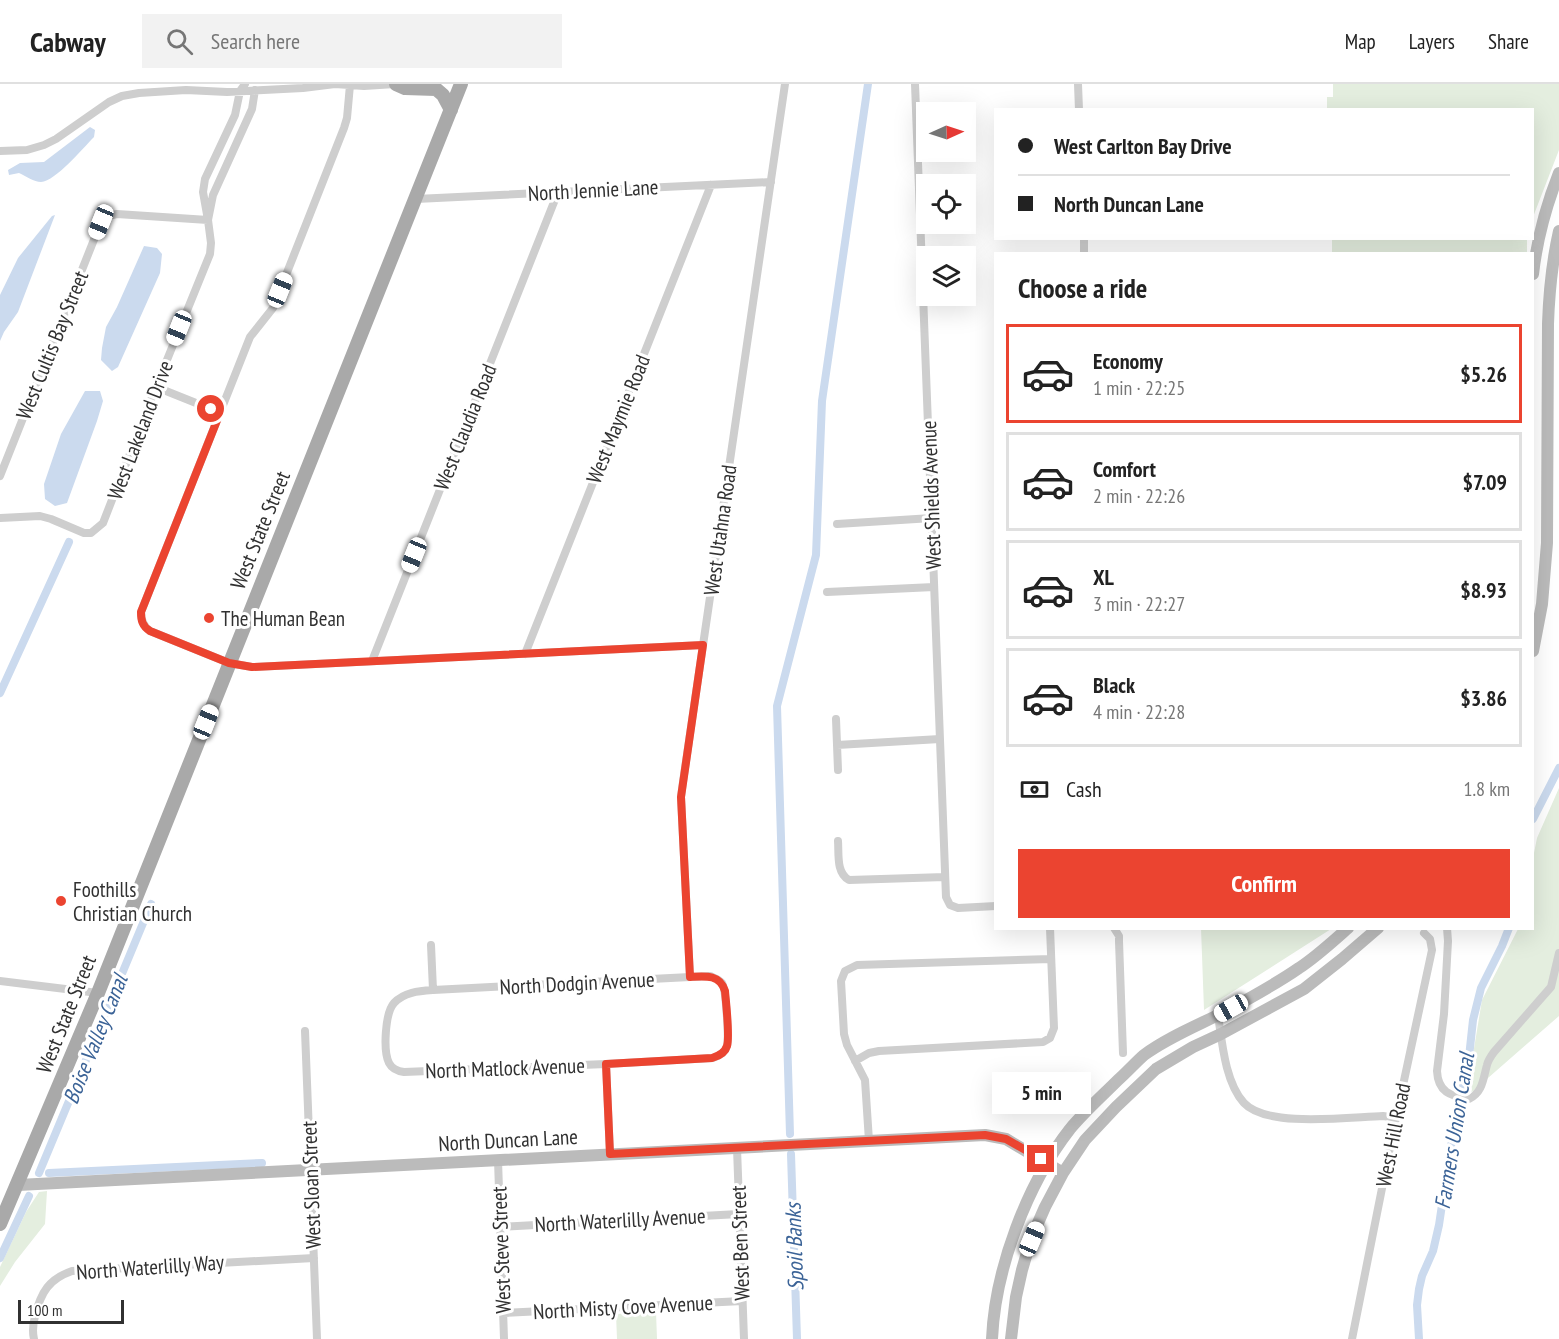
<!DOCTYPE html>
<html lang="en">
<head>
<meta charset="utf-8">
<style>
  body { margin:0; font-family:"PT Sans Narrow",sans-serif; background:#f2f2f2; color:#222; height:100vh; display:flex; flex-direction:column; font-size:22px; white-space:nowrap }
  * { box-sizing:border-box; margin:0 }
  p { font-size:20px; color:#767676 }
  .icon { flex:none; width:33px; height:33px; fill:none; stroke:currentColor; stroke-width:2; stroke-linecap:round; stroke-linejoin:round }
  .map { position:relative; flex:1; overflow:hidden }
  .drawer { position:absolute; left:994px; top:168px; width:540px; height:678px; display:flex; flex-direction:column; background:#fff; border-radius:0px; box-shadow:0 6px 24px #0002 }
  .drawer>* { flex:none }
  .guide { position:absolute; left:994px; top:24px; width:540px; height:132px; border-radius:0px; box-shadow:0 6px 24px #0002; display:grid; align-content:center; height:132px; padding:0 24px; background:#fff }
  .needle { width:39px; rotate:87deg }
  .fabs { position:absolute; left:916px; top:18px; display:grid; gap:12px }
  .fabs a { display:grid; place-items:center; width:60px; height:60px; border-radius:0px; background:#fff; box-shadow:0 6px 24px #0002; font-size:30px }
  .scale { position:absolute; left:18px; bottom:15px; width:106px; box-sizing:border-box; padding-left:6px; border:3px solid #313131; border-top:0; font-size:16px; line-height:21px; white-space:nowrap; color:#313131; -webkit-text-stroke:4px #fff; paint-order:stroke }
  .end { position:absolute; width:27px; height:27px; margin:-14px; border:8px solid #eb4430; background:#fff; box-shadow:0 0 0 3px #fff }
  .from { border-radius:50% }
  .bubble { position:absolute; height:42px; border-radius:0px; background:#fff; box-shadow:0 6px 24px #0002; font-size:20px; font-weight:700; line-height:42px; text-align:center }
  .car { position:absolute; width:18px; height:36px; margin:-18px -9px; border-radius:8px; box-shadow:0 0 4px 2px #0007; background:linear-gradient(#fff 24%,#345 0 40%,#fff 0 76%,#345 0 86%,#fff 0) }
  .guide b { display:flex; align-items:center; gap:21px; height:57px; font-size:22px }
  .guide b+b { border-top:2px solid #e0e0e0 }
  .guide i { width:15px; height:15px; background:#222 }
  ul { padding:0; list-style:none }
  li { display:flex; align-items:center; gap:18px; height:99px; margin:0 12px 9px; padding:0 12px; border:3px solid #e0e0e0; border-radius:0px }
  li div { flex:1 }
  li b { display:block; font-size:22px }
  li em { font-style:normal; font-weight:700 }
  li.current { border-color:#eb4430 }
  li>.icon { width:54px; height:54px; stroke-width:1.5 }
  h2 { padding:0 24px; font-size:27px; line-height:72px }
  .pay { display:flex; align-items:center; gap:15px; height:66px; padding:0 24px; font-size:22px }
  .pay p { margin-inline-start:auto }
  .button { display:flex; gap:12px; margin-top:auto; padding:12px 24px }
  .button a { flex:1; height:69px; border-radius:0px; background:#eb4430; color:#fff; font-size:24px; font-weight:700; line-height:69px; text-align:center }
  header { display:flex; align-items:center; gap:36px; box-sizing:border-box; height:84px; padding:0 30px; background:#fff; border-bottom:2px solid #e0e0e0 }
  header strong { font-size:28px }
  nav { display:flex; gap:33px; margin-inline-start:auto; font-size:21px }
  .search { width:420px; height:54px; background:#f2f2f2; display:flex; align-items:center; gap:15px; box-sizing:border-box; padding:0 21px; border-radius:0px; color:#767676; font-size:22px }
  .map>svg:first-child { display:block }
  .green { fill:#e4eedf }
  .water { fill:#cbdaee }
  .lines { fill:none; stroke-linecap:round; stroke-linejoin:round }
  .canal { stroke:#cbdaee; stroke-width:8 }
  .street { stroke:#cecece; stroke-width:8 }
  .secondary { stroke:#bbb; stroke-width:12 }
  .primary { stroke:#a9a9a9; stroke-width:14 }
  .route { stroke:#eb4430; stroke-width:8 }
  .poi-dot { fill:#eb4430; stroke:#fff; stroke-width:2 }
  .labels { text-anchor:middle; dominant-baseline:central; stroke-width:6; stroke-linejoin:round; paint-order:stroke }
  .street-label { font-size:21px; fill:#313131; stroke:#fff }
  .poi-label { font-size:21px; fill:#313131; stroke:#fff; text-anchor:start }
  .water-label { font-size:22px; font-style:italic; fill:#3b6397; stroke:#fff }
</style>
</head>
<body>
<header>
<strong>Cabway</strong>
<div class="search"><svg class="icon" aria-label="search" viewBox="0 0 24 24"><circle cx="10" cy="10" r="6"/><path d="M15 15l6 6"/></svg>Search here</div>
<nav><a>Map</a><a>Layers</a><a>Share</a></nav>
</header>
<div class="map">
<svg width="1559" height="1255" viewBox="0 0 1559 1255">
  <rect width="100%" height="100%" fill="#fff"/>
  <!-- green -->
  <path class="green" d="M1333,0H1559V66L1533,133V26L1327,25V13H1333Z
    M1332,155H1527V169H1332Z
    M1559,704V932L1472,1008L1467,1007L1482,916L1518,845L1533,844V774L1537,754Z
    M1201,844H1331V845L1204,926Z
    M47,1107L45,1140L15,1178L0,1202V1183L26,1128L39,1108Z
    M656,1228L657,1255H617L616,1230Z"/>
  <!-- water -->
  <path class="water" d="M90,43L95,46L94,53C83,64 56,97 41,98C34,98 26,92 19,89L9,91L8,86L20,79L44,78Z
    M55,131L18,228L4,248L0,257V211L18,174L52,132Z
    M144,162L157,164L162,170L160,189L118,283L112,287L101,276L102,264L106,243L117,223Z
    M85,307H100L103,317L97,337L67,419L55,422L45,415L44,400L61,350Z"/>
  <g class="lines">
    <!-- canal -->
    <path class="canal" d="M0,609L69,458
      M1533,735L1559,684
      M790,1050L777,622L816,471L822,317L868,0
      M791,1070L797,1255
      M39,1089L151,820
      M49,1089L262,1079
      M0,1174L29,1112
      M1419,1255L1417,1221L1419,1205L1422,1192L1433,1167L1439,1141L1450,1067L1469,973L1473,936L1481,904L1502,862L1509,844"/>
    <!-- street -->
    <path class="street" d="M245,0L240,7L235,31L205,95L203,108L208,136L213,111L252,25L255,6
      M915,0L946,813L950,821L958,824L996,822
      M1078,0L1079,26
      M350,1L347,34L344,44L273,224L250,253L141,528C141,536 143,542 150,547L229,579L252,583L703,561
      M0,67L27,66L44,61L56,55L109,18L122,12L139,9L186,6L227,8L303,4L335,0L364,2L395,0
      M416,115L771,98
      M1084,154V170
      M156,303L221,329
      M0,392L101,138L108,132L117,130L208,136L211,159L210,170L156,303L103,439L91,449H84L51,435L40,432L0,434
      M837,440L932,434
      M827,508L934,503
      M525,570L711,101
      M372,577L558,108
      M836,635L838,686
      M837,661L940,655
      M838,757C839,770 836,789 849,796L945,793
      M1114,844L1119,852V857L1123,969
      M1447,844L1448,857L1444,930L1437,987C1438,1008 1450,1012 1469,1015C1483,1008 1483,995 1487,981C1488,977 1491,972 1494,968L1551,903L1559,869
      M431,861L433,906
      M710,892C715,894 719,895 722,899C726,905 729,955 727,962C725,969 719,972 713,974L606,980L404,988C397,987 392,985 389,979C383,967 385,929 394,919C404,908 419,907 433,906Z
      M690,893L681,713L683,698L785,0
      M0,897L98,909
      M1218,931C1222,958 1225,998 1244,1019C1267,1044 1349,1033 1383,1032L1396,1034
      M305,947L317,1255
      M855,977L869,969L879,967L1043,958L1050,954L1054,944L1050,844
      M606,980L610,1070
      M869,1057L865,996L847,961L844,950L841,897L845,887L857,881L1051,875
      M737,1064L744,1255
      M498,1076L504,1255
      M500,1143L739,1130
      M503,1229L742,1217
      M34,1255C32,1247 33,1240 35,1232C41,1208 49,1195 72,1187L314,1174
      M1352,1255L1396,1034L1432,866L1430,855L1424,849"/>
    <!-- secondary -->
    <path class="secondary" d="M1533,190C1537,155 1546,122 1559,89
      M1533,567L1542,520L1547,459L1548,240C1549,209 1552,178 1559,147
      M18,1101L985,1051L1006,1055L1063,1089
      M992,1255C995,1185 1027,1100 1070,1045C1084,1028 1102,1012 1118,996C1127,988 1135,979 1144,971C1168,953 1201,940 1228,926C1252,913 1276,900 1299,884C1316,873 1332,858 1348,844
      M1011,1255L1016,1213L1022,1186L1031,1155L1045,1123L1063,1089L1085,1056L1116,1023L1156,985L1193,963L1221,950L1304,905L1342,875L1378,844"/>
    <!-- primary -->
    <path class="primary" d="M396,0L405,4L436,5L443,11L451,26
      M0,1140L98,909L461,0"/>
  </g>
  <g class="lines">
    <!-- route -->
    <path class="route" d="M211,325L220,329L141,528C141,536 142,542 150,547L229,579L252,583L703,561L681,713L690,893C705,892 720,890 725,907C726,919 730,952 727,962C725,969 719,972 712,974L606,980L610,1070L985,1051L1006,1055L1041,1075"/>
  </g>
  <!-- markers -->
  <g class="poi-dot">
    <circle cx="209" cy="534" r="6"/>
    <circle cx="61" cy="817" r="6"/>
  </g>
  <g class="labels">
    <!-- street labels -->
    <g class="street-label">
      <text transform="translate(593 106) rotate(-3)">North Jennie Lane</text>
      <text transform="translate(52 261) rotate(-68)">West Cultis Bay Street</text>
      <text transform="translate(618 335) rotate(-68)">West Maymie Road</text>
      <text transform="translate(465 343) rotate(-68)">West Claudia Road</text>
      <text transform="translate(140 346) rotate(-69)">West Lakeland Drive</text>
      <text transform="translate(931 411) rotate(-92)">West Shields Avenue</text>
      <text transform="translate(260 446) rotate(-68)">West State Street</text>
      <text transform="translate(720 446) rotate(-82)">West Utahna Road</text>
      <text transform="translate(577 899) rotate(-3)">North Dodgin Avenue</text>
      <text transform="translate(66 930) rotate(-68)">West State Street</text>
      <text transform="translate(505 984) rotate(-2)">North Matlock Avenue</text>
      <text transform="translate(1393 1051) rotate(-79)">West Hill Road</text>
      <text transform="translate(508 1056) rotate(-3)">North Duncan Lane</text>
      <text transform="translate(311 1101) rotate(-92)">West Sloan Street</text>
      <text transform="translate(620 1136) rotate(-3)">North Waterlilly Avenue</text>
      <text transform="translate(740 1159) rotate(-92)">West Ben Street</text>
      <text transform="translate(501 1166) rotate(-92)">West Steve Street</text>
      <text transform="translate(150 1183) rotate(-4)">North Waterlilly Way</text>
      <text transform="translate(623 1223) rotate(-3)">North Misty Cove Avenue</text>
    </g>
    <!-- poi labels -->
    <g class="poi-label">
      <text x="221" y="534">The Human Bean</text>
      <text x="73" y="805">Foothills<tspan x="73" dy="24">Christian Church</tspan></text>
    </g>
    <!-- water labels -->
    <g class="water-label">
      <text transform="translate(95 955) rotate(-68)">Boise Valley Canal</text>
      <text transform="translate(1454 1047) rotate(-81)">Farmers Union Canal</text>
      <text transform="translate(794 1163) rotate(-92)">Spoil Banks</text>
    </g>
  </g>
</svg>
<div class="fabs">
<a><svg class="needle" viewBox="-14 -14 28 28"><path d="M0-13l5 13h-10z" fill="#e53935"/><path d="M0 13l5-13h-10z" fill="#767676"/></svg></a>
<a><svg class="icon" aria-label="locate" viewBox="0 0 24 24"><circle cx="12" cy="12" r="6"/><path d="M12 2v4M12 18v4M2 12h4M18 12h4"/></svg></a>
<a><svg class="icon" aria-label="layers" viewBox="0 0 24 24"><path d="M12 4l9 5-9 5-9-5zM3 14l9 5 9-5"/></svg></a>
</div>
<div class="scale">100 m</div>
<i class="end from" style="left:211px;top:325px"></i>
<i class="end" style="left:1041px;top:1075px"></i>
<div class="bubble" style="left:992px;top:988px;width:99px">5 min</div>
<i class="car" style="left:101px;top:138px;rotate:202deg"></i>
<i class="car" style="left:280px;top:206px;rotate:22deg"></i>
<i class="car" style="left:179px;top:244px;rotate:202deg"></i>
<i class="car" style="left:414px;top:471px;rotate:202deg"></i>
<i class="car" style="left:206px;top:638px;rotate:22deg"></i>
<i class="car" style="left:1231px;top:924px;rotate:241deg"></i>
<i class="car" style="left:1032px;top:1155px;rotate:23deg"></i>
<div class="guide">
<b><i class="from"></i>West Carlton Bay Drive</b>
<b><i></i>North Duncan Lane</b>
</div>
<section class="drawer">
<h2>Choose a ride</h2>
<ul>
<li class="current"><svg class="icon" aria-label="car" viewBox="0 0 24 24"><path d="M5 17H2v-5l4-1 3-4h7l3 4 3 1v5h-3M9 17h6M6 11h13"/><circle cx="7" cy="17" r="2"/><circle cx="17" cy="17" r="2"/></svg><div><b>Economy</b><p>1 min · 22:25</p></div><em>$5.26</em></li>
<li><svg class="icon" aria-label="car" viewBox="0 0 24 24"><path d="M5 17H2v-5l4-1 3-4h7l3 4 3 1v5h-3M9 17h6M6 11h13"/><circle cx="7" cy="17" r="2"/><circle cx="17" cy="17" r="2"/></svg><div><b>Comfort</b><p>2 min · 22:26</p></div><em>$7.09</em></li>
<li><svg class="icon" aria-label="car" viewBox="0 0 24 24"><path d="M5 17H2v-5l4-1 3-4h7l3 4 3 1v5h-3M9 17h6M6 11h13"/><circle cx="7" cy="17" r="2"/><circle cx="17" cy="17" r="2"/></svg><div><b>XL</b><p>3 min · 22:27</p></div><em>$8.93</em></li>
<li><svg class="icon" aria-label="car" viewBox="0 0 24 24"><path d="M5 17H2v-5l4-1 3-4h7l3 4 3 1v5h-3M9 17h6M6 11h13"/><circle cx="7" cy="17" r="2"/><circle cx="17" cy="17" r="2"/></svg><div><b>Black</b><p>4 min · 22:28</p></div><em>$3.86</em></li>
</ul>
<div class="pay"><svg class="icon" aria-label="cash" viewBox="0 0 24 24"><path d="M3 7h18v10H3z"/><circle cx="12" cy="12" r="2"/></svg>Cash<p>1.8 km</p></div>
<div class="button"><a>Confirm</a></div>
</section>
</div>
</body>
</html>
